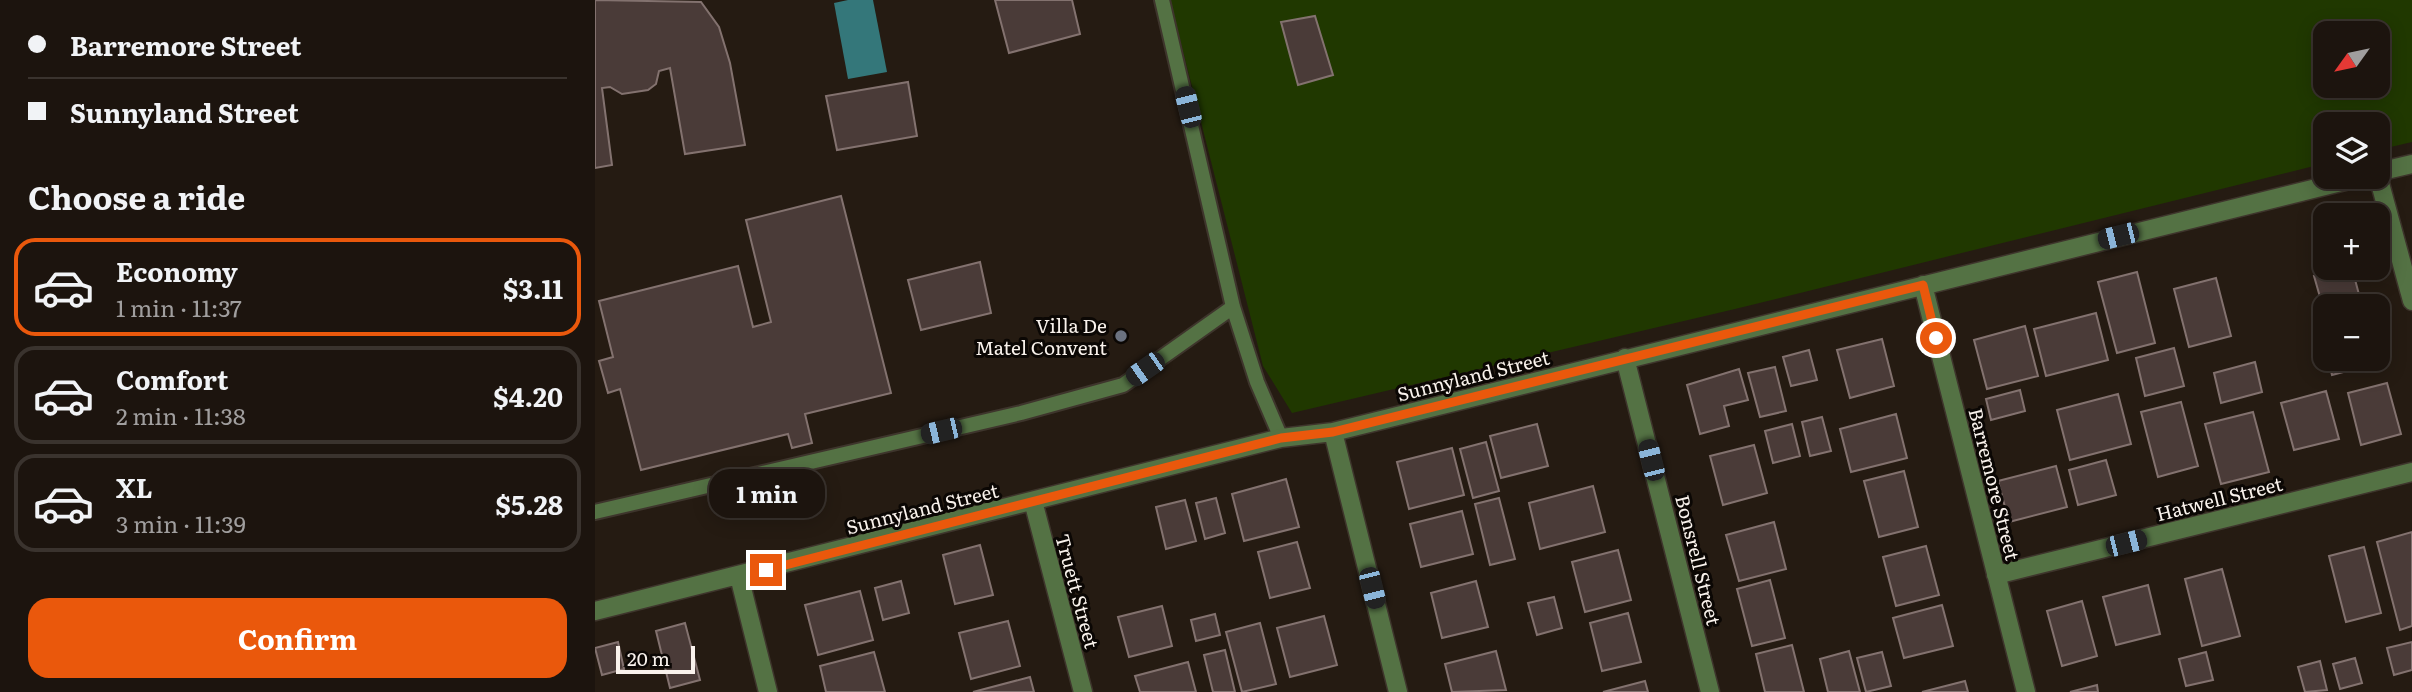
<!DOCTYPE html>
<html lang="en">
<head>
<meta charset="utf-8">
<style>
  body { margin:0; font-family:Literata,serif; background:#29211c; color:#f1f3f6; height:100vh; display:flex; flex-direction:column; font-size:26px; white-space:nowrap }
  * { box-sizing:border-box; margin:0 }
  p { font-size:23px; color:#a09e9e }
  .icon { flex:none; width:38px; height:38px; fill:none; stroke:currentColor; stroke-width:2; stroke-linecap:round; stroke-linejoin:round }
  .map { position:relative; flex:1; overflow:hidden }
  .sheet { display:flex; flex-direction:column; background:#1c140e; width:595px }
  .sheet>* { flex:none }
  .guide { display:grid; align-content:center; height:154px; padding:0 28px; background:#1c140e }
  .needle { width:46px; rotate:237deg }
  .fabs { position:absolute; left:1718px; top:21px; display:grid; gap:14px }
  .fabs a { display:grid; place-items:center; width:77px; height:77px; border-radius:14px; background:#1c140e; box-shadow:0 4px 18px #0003,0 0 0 2px #3a332e; font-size:35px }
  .scale { position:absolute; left:21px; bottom:18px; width:79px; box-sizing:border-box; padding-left:7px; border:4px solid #f9f2ec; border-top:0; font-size:19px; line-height:24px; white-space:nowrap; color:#f9f2ec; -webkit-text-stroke:5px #0b0704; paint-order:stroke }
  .end { position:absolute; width:32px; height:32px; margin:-16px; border:9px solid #ea580c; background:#fff; box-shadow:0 0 0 4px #fff }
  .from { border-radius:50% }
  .bubble { position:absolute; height:49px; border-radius:21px; background:#1c140e; box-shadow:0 4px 18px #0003,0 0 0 2px #3a332e; font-size:23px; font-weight:700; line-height:49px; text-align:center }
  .car { position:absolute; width:21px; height:42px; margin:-21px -10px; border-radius:9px; box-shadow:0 0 5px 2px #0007; background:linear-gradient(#222 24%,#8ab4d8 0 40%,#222 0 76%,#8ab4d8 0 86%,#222 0) }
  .guide b { display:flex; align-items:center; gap:24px; height:66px; font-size:26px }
  .guide b+b { border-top:2px solid #3a332e }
  .guide i { width:18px; height:18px; background:#f1f3f6 }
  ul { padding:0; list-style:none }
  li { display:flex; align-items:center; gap:21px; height:98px; margin:0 14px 10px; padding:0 14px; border:4px solid #3a332e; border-radius:21px }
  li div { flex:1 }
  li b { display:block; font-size:26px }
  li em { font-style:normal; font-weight:700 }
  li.active { border-color:#ea580c }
  li>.icon { width:63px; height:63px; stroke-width:1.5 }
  h2 { padding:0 28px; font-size:32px; line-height:84px }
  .action { display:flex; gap:14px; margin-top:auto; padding:14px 28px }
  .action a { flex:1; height:80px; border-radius:21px; background:#ea580c; color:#fff; font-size:28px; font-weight:700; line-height:80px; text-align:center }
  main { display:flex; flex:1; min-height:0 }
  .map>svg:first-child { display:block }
  .green { fill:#203800; fill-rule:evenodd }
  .water { fill:#34777a }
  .building { fill:#4a3b38; stroke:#83726f; stroke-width:2 }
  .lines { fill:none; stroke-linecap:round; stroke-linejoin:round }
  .lane-casing { stroke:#3e352c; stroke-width:18 }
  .street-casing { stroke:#3e352c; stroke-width:21 }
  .lane { stroke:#547244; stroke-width:14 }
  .street { stroke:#547244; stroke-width:18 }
  .route { stroke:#ea580c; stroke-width:9 }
  .worship-dot { fill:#6b7280; stroke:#0b0704; stroke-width:2.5 }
  .labels { text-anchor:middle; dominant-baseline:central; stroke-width:6; stroke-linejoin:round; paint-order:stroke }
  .poi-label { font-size:19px; fill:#f9f2ec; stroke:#0b0704; text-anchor:end }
  .street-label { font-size:19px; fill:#f9f2ec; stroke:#0b0704 }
</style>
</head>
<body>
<main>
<section class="sheet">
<div class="guide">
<b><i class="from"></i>Barremore Street</b>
<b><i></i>Sunnyland Street</b>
</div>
<h2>Choose a ride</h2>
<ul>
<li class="active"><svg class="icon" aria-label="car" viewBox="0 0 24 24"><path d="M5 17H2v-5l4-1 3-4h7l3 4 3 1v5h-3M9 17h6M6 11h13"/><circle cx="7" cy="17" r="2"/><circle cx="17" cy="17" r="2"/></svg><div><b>Economy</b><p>1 min · 11:37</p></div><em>$3.11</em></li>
<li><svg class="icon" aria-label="car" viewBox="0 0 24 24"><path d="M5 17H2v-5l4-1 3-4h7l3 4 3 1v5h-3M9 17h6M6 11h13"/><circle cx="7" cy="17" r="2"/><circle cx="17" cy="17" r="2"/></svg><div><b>Comfort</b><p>2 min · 11:38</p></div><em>$4.20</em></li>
<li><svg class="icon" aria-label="car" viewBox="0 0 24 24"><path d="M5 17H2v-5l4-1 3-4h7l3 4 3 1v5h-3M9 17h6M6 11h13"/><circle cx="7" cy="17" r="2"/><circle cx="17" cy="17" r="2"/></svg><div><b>XL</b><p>3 min · 11:39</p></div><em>$5.28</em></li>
</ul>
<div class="action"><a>Confirm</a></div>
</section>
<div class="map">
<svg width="1817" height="692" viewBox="0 0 1817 692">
  <rect width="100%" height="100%" fill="#251b12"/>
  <!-- green -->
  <path class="green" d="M575,0H1817V142L1783,150V124H1731V163L1140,309L697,413L668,366ZM1731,33H1783V86H1731Z"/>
  <!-- water -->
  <path class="water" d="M253,0H278L292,72L253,79L239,3Z"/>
  <!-- building -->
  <path class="building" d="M0,0L106,2L124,27L135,63L150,145L90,154L75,68L64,71L61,84L53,90L27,94L15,87L7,88L17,165L0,168Z
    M400,0H477L485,34L414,53Z
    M720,16L738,75L703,85L686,22Z
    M313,82L322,136L242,150L231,96Z
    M246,196L296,393L210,414L217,443L197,448L193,434L46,470L25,389L13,393L4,361L18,357L4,301L143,266L158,327L176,322L151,220Z
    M385,262L396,313L326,330L313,280Z
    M1750,268H1757L1767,306H1731V318L1719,276Z
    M1542,272L1560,343L1522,353L1503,282Z
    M1621,278L1636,336L1594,347L1579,289Z
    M1501,313L1513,360L1451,376L1439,329Z
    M1430,326L1443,376L1392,389L1379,340Z
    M1287,339L1299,386L1255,398L1242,350Z
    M1579,348L1589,386L1550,396L1541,358Z
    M1214,350L1222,380L1196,386L1188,357Z
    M1733,359H1753L1756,370L1737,375Z
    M1660,362L1667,392L1626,403L1619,373Z
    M1180,367L1191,411L1165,417L1153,373Z
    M1144,369L1153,400L1129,406L1134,426L1105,434L1092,385Z
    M1792,383L1806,434L1766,445L1753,393Z
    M1425,390L1430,411L1396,420L1391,399Z
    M1731,391L1744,439L1699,450L1686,403Z
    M1523,394L1536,444L1475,460L1462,410Z
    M1586,402L1603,466L1563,477L1546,412Z
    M1658,412L1674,472L1626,484L1610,424Z
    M1301,414L1312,458L1256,472L1245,429Z
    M1227,417L1236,451L1215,456L1207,422Z
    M942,424L953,466L906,478L895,436Z
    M1197,424L1205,456L1178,463L1170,431Z
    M891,442L904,491L878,498L865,449Z
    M1159,445L1172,493L1128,505L1115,456Z
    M857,448L869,495L814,509L802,462Z
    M1511,460L1521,495L1483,505L1474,470Z
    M1461,466L1472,507L1414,522L1403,481Z
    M1309,471L1323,527L1284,537L1269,481Z
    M691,479L704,527L649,541L637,494Z
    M998,486L1010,532L945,549L934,503Z
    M621,498L630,533L610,539L601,503Z
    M904,498L920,559L895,565L880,504Z
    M590,500L601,541L571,549L561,507Z
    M867,511L878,554L826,567L815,524Z
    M1179,522L1191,569L1144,581L1131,535Z
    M1817,532V626L1805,630L1782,542Z
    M702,542L715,588L675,598L663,552Z
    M385,545L398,595L360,604L348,555Z
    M1331,546L1344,595L1301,606L1288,557Z
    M1769,547L1786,613L1751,622L1734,556Z
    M1023,550L1036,600L990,612L977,562Z
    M1627,569L1645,636L1607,646L1590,579Z
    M1175,580L1190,638L1157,646L1142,589Z
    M306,581L314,613L288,620L280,588Z
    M881,581L893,627L847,638L836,593Z
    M1553,585L1565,634L1521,645L1508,597Z
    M265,591L278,640L223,655L210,605Z
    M959,597L967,628L942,635L933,603Z
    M1487,601L1502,656L1467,666L1452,611Z
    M1347,605L1358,646L1309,658L1298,618Z
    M567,606L577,646L534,657L523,617Z
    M1033,613L1046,662L1007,671L995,623Z
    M620,614L625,635L601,641L596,620Z
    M729,616L742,665L695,677L682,628Z
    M413,621L425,666L376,679L364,633Z
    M90,623L105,680L75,688L61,631Z
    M665,623L681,684L647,692L631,632Z
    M23,642L29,669L7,675L0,648Z
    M1817,642V670L1799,675L1792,648Z
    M1197,645L1209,692H1170L1161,654Z
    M630,650L640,692H618L609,655Z
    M901,651L911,690L857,692L850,664Z
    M1254,651L1265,692H1233L1225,659Z
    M279,652L290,692H231L225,666Z
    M1287,652L1296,686L1271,692L1262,658Z
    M1611,652L1618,680L1591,686L1584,659Z
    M1760,658L1767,683L1745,689L1738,664Z
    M1725,661L1732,690L1710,692L1703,667Z
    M593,662L601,692H545L540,676Z
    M435,677L439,692H378Z
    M1050,681L1053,692H1008Z
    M1370,681L1373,692H1327Z
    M1502,685L1503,692H1475Z"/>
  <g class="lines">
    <defs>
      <path id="lane" d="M567,0L638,307L662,382L686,438
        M0,512L426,413L528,385L638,307"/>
      <path id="street" d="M1783,172L1817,164
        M1783,176L1817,301
        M1328,285L1431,692
        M1030,358L1115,692
        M738,432L803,692
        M438,501L488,692
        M1401,575L1817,472
        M144,576L173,692
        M0,611L686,438L738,432L1766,177"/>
    </defs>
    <!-- lane casing -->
    <use href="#lane" class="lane-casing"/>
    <!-- street casing -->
    <use href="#street" class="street-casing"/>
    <!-- lane -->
    <use href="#lane" class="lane"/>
    <!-- street -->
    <use href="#street" class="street"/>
  </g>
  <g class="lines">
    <!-- route -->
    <path class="route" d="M171,570L686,438L738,432L1328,285L1341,338"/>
  </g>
  <!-- markers -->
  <circle class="worship-dot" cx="526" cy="336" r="7"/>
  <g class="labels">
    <!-- poi labels -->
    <g class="poi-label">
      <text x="512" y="325">Villa De<tspan x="512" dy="22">Matel Convent</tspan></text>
    </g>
    <!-- street labels -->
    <g class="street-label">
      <text transform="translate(878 375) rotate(-14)">Sunnyland Street</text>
      <text transform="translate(1400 484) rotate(76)">Barremore Street</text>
      <text transform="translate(1624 498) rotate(-14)">Hatwell Street</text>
      <text transform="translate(327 508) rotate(-14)">Sunnyland Street</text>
      <text transform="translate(1104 560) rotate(76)">Bonsrell Street</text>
      <text transform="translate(483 591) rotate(75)">Truett Street</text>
    </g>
  </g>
</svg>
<div class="fabs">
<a><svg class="needle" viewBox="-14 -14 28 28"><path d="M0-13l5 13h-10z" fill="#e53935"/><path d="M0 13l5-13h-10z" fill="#a09e9e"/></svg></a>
<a><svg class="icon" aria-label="layers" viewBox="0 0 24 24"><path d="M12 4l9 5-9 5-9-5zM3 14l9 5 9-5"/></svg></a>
<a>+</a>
<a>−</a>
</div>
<div class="scale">20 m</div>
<i class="end from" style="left:1341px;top:338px"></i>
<i class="end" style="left:171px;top:570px"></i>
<div class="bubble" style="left:114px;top:469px;width:116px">1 min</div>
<i class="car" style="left:593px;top:107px;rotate:346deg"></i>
<i class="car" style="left:1523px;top:236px;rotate:256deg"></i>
<i class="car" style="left:550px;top:369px;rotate:235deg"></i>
<i class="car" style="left:346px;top:431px;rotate:257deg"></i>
<i class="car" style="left:1056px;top:460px;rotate:346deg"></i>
<i class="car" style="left:1531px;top:543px;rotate:76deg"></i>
<i class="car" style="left:777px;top:588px;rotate:166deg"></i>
</div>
</main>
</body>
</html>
